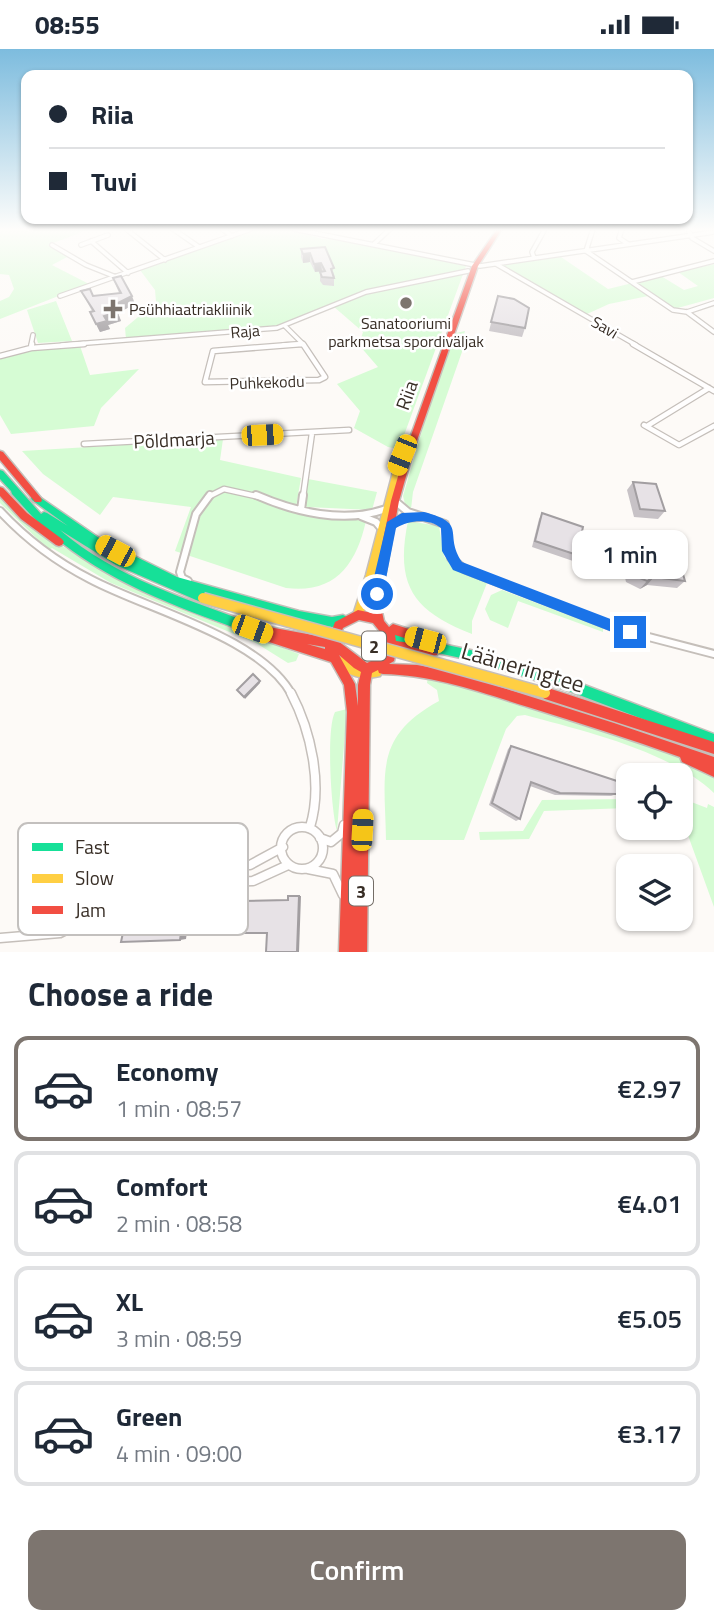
<!DOCTYPE html>
<html lang="en">
<head>
<meta charset="utf-8">
<style>
  body { margin:0; font-family:"Titillium Web",sans-serif; background:#f6f6f7; color:#1f2937; height:100vh; display:flex; flex-direction:column; font-size:26px; white-space:nowrap }
  * { box-sizing:border-box; margin:0 }
  p { font-size:23px; color:#747a83 }
  .icon { flex:none; width:38px; height:38px; fill:none; stroke:currentColor; stroke-width:2; stroke-linecap:round; stroke-linejoin:round }
  .map { position:relative; height:903px; overflow:hidden }
  .side { display:flex; flex-direction:column; background:#fff; flex:1 }
  .side>* { flex:none }
  .guide { position:absolute; left:21px; top:21px; width:672px; height:154px; border-radius:14px; box-shadow:0 2px 5px #0004; display:grid; align-content:center; height:154px; padding:0 28px; background:#fff }
  .controls { position:absolute; left:616px; top:714px; display:grid; gap:14px }
  .controls a { display:grid; place-items:center; width:77px; height:77px; border-radius:14px; background:#fff; box-shadow:0 2px 5px #0004; font-size:35px }
  .end { position:absolute; width:32px; height:32px; margin:-16px; border:9px solid #1a73e8; background:#fff; box-shadow:0 0 0 4px #fff }
  .from { border-radius:50% }
  .bubble { position:absolute; height:49px; border-radius:14px; background:#fff; box-shadow:0 2px 5px #0004; font-size:23px; font-weight:600; line-height:49px; text-align:center }
  .car { position:absolute; width:21px; height:42px; margin:-21px -10px; border-radius:9px; box-shadow:0 0 5px 2px #0007; background:linear-gradient(#f5c518 24%,#345 0 40%,#f5c518 0 76%,#345 0 86%,#f5c518 0) }
  .guide b { display:flex; align-items:center; gap:24px; height:66px; font-size:26px }
  .guide b+b { border-top:2px solid #e0e1e3 }
  .guide i { width:18px; height:18px; background:#1f2937 }
  ul { padding:0; list-style:none }
  li { display:flex; align-items:center; gap:21px; height:105px; margin:0 14px 10px; padding:0 14px; border:4px solid #e0e1e3; border-radius:14px }
  li div { flex:1 }
  li b { display:block; font-size:26px }
  li em { font-style:normal; font-weight:600 }
  li.current { border-color:#7d756f }
  li>.icon { width:63px; height:63px; stroke-width:1.5 }
  h2 { padding:0 28px; font-size:32px; line-height:84px }
  .button { display:flex; gap:14px; margin-top:auto; padding:14px 28px }
  .button a { flex:1; height:80px; border-radius:14px; background:#7d756f; color:#fff; font-size:28px; font-weight:600; line-height:80px; text-align:center }
  .status { display:flex; justify-content:space-between; align-items:center; height:49px; padding:0 35px; background:#fff; direction:ltr }
  .status svg { height:19px; fill:currentColor }
  .map>svg:first-child { display:block }
  .green { fill:#d6fcd4 }
  .lines { fill:none; stroke-linecap:round; stroke-linejoin:round }
  .street-far3-casing { stroke:#c5bfba; stroke-width:6 }
  .street-far2-casing { stroke:#c5bfba; stroke-width:7 }
  .street-far1-casing { stroke:#c5bfba; stroke-width:10 }
  .street-casing { stroke:#c5bfba; stroke-width:11 }
  .fast-casing { stroke:#c5bfba; stroke-width:3 }
  .slow-casing { stroke:#c5bfba; stroke-width:3 }
  .jam-casing { stroke:#c5bfba; stroke-width:3 }
  .street-far3 { stroke:#fffefe; stroke-width:3.5 }
  .street-far2 { stroke:#fffefe; stroke-width:4.5 }
  .street-far1 { stroke:#fffefe; stroke-width:6 }
  .street { stroke:#fffefe; stroke-width:8 }
  .fast { fill:#16e098; fill-rule:evenodd }
  .slow { fill:#ffcf43; fill-rule:evenodd }
  .jam { fill:#f24e42; fill-rule:evenodd }
  .slow-bridge-casing { stroke:#c5bfba; stroke-width:13; stroke-linecap:butt }
  .slow-bridge { stroke:#ffcf43; stroke-width:10 }
  .wall { fill:#c7c2c6 }
  .shaded-wall { fill:#a29ea1 }
  .building { fill:#e7e2e6; stroke:#a29ea1; stroke-width:2 }
  .route { fill:#1a73e8 }
  .poi-dot { fill:#7d756f; stroke:#fff; stroke-width:2.5 }
  .labels { text-anchor:middle; dominant-baseline:central; stroke-width:5; stroke-linejoin:round; paint-order:stroke }
  .far-poi-label { font-size:16px; fill:#382e26; stroke:#fff; text-anchor:start }
  .far-street-label { font-size:16px; fill:#382e26; stroke:#fff }
  .shield { fill:#fff; stroke:#746d67; stroke-width:2 }
  .shield-label { font-size:18px; font-weight:bold; fill:#382e26 }
  .street-label { font-size:19px; fill:#382e26; stroke:#fff }
  .near-street-label { font-size:23px; fill:#382e26; stroke:#fff }
  .key { fill:#fff; stroke:#c3c0be; stroke-width:2 }
  .key-label { font-size:19px; fill:#382e26 }
</style>
</head>
<body>
<div class="status"><b>08:55</b><svg viewBox="0 0 49 12"><path d="M0 12V9h3v3zM5 12V6h3v6zM10 12V3h3v9zM15 12V0h3v12zM26 1h20v11H26zM47 4h2v5h-2z"/></svg></div>
<div class="map">
<svg width="714" height="903" viewBox="0 0 714 903">
  <rect width="100%" height="100%" fill="#fdfaf7"/>
  <!-- green -->
  <path class="green" d="M0,180H27L28,183L38,180H90L48,196L69,207L52,216L89,235L0,270V252L9,248L14,240L9,226L0,225Z
    M258,180H289L322,190L343,191L466,217L399,400L388,398L354,379L360,362L337,335L378,318L359,296L363,283L333,257L282,277L126,290L125,279L156,253L155,241L140,221Z
    M561,208L608,240L661,227L684,241L698,237L678,223L714,215V249L674,260L653,246L609,255L587,265L501,216Z
    M56,252L72,292L38,294L27,261Z
    M465,282L460,299L463,300L413,443L411,460L406,459L403,447L430,354L456,284Z
    M80,297L90,326L139,320L101,359L94,377L11,385L0,366V309L22,303Z
    M223,390L220,411L301,429L295,464L366,472C356,516 335,545 286,539L175,502L191,458L113,448L100,466L43,425L22,402Z
    M308,430L377,443L372,461L307,458L304,455Z
    M0,446L46,488L124,532L194,565L299,605L296,612L288,614L256,594L111,534L52,499L49,501L0,454Z
    M408,472L439,477L444,507L450,515L487,534L472,572V585C412,562 395,535 408,472Z
    M502,541L603,579V583L518,552L508,579L490,571L485,560L491,546Z
    M428,627C525,652 622,682 714,724V744C670,702 584,682 525,666L517,667L506,680L464,791H386C385,725 373,688 439,652L437,641L427,634Z
    M347,660L337,782C331,761 326,680 335,663Z
    M681,749L707,759L708,755L714,758V858L681,767Z
    M628,750V759L544,762L529,790L480,791L479,783L523,782L542,751Z"/>
  <g class="lines">
    <defs>
      <path id="street-far3" d="M126,180L165,211
        M173,180L199,198
        M222,180L232,187
        M294,180L480,217L714,183
        M593,180L586,202L673,261L687,263L714,254
        M622,180L619,189L628,195
        M688,180L692,189L714,202
        M91,192L128,224
        M374,195L390,180
        M52,196L86,216L116,228
        M81,196L108,186
        M534,209L532,203L545,180
        M496,215L636,296
        M632,233L714,212
        M60,247L251,180
        M687,263L714,283
        M285,277L304,296
        M31,296L33,286
        M62,296L277,279L366,243L468,222
        M283,296L302,295"/>
      <path id="street-far2" d="M302,295L213,302L205,333L319,331L325,328L303,295
        M633,295L714,342
        M31,299L32,295
        M0,307L31,299L84,295
        M644,376L679,396L714,377
        M647,377L709,339
        M84,395L349,381
        M208,448L224,440L260,448
        M303,448L312,384"/>
      <path id="street-far1" d="M256,446C295,463 344,475 386,460
        M395,452L408,463L445,475L451,509L464,520L618,580L714,605
        M301,461L303,446
        M0,462C26,490 55,512 90,530C148,561 261,588 292,646
        M361,467L376,473L382,480
        M391,476L402,469L421,468
        M188,532L182,529L180,523L196,465L210,446"/>
      <path id="street" d="M291,644C311,682 323,736 310,778
        M281 799a21 21 0 1 1 42 0a21 21 0 1 1-42 0Z
        M320,789L331,793L342,784L344,776
        M308,820L333,825L343,846
        M107,844L117,850L116,864L111,871L99,876L93,872V859Z
        M110,844L123,828L139,819L250,816L283,798
        M118,857L135,836L253,832L288,816
        M0,889L60,884L92,868"/>
      <path id="fast" d="M0,421L3,422L41,465L44,463L47,464L68,477L32,451L31,449L32,447H38L102,491L177,528L299,562L332,568L343,566L347,568L348,571L347,574L332,578L299,572L204,545L207,546L208,549L207,552L203,554L116,516L60,481C117,530 190,551 259,577L260,581L259,585L255,586C188,562 118,538 62,494C43,480 28,463 12,445L11,442L0,430Z
        M391,584L475,602L566,629L714,685V697L566,641L475,612L391,594L387,593L386,589L387,585Z"/>
      <path id="slow" d="M404,400L408,403C391,457 381,512 363,566L362,569L358,571L354,569L353,566L366,526L393,423L400,403Z
        M342,608L358,617H376L380,619L382,623L380,627C363,631 346,628 337,613L338,609Z"/>
      <path id="jam" d="M497,180H502L478,217L413,403L399,452L380,554L384,572L389,578L393,575L428,586L429,590L428,594L424,595L395,586L396,592L433,597L437,598L438,602L437,606L433,607L396,602L394,612L389,615L417,616L450,622L614,674L714,708V728L682,713L680,708C630,690 579,674 528,658C480,643 434,626 383,625L379,624L378,621L372,624L370,636L367,903H339L347,663L344,636L331,613L266,592L262,591L261,587L248,583L247,580L248,577L252,575L329,589L335,573L358,561L372,564L370,554L391,452L405,403L472,217ZM359,571L373,574L386,590L385,605L367,614L338,592L343,579ZM307,595L325,598V600ZM339,606L354,619L361,623L358,636V657L355,635Z
        M0,402L3,403L41,449L42,451L41,453H35L0,411Z
        M0,438L3,439L27,464L62,490L64,493L62,496L59,497L56,496L21,470L0,447Z
        M545,638L714,693V705L545,650L541,648L539,644L541,640Z"/>
    </defs>
    <!-- street-far3 casing -->
    <use href="#street-far3" class="street-far3-casing"/>
    <!-- street-far2 casing -->
    <use href="#street-far2" class="street-far2-casing"/>
    <!-- street-far1 casing -->
    <use href="#street-far1" class="street-far1-casing"/>
    <!-- street casing -->
    <use href="#street" class="street-casing"/>
    <!-- fast casing -->
    <use href="#fast" class="fast-casing"/>
    <!-- slow casing -->
    <use href="#slow" class="slow-casing"/>
    <!-- jam casing -->
    <use href="#jam" class="jam-casing"/>
    <!-- street-far3 -->
    <use href="#street-far3" class="street-far3"/>
    <!-- street-far2 -->
    <use href="#street-far2" class="street-far2"/>
    <!-- street-far1 -->
    <use href="#street-far1" class="street-far1"/>
    <!-- street -->
    <use href="#street" class="street"/>
    <!-- fast -->
    <use href="#fast" class="fast"/>
    <!-- slow -->
    <use href="#slow" class="slow"/>
    <!-- jam -->
    <use href="#jam" class="jam"/>
    <defs>
      <path id="slow-bridge" d="M203,549L545,644"/>
    </defs>
    <!-- slow-bridge casing -->
    <use href="#slow-bridge" class="slow-bridge-casing"/>
    <!-- slow-bridge -->
    <use href="#slow-bridge" class="slow-bridge"/>
  </g>
  <!-- wall -->
  <path class="wall" d="M325,198L335,228H334V237L323,236L320,232V223L322,222L315,223L310,213L303,214L301,208V200Z
    M113,229L135,255L118,264L121,272L108,276L110,280L100,283L90,263L92,262L81,242L93,247L119,244Z
    M498,247L525,279L522,288L489,282Z
    M633,433L665,462L658,470L634,468L627,441Z
    M542,464L577,506L573,512L532,498L539,470Z
    M624,489L685,532L677,539L647,536L640,540L626,533L618,497Z
    M511,697L617,745L611,747L555,746L530,737L520,770L516,772L489,756L508,700Z"/>
  <!-- shaded-wall -->
  <path class="shaded-wall" d="M310,204V213L303,214V205Z
    M321,214L322,222L315,223L314,215Z
    M132,247L135,255L118,264L121,272L108,276L110,280L100,283L96,275L114,256Z
    M654,528L647,536L640,540L647,532Z
    M260,632V634L245,650L244,648Z
    M299,847H301L299,903H297Z
    M172,853H179L176,870L169,871Z
    M187,883L186,890L180,891L181,884Z"/>
  <!-- building -->
  <path class="building" d="M325,198L334,219L331,220L334,229L322,228L320,223L325,222L321,214L314,215L310,204L303,205L301,200Z
    M121,227L132,247L114,256L118,263L104,267L107,272L96,275L90,263L94,262L81,242L90,240L93,247L121,244L113,229Z
    M498,247L514,250L529,259L525,279L491,273Z
    M633,433L656,435L665,462L640,460Z
    M542,464L583,478L577,506L535,492Z
    M624,489L674,494L685,532L654,528L647,532L632,526Z
    M253,625L260,632L244,648L237,641Z
    M511,697L617,732V745L560,744L531,733L520,770L492,754Z
    M288,847H299L297,903H266L267,884H181L180,891L121,893L129,855L172,853L169,871H183L186,853L288,851Z"/>
  <!-- sky -->
  <linearGradient id="sky" x2="0" y2="1"><stop stop-color="#7dbcde"/><stop offset="0.59" stop-color="#fefdfb"/><stop offset="1" stop-color="#fefdfb" stop-opacity="0"/></linearGradient>
  <rect width="714" height="306" fill="url(#sky)"/>
  <!-- route -->
  <path class="route" d="M424,463C469,475 443,484 462,513L634,579V588L630,590L453,521L442,502L441,479C429,469 409,471 396,479L383,545L381,549H372L370,545L387,473L402,464Z"/>
  <!-- markers -->
  <g class="poi-dot">
    <circle cx="406" cy="254" r="7"/>
    <path d="M109.5 249.5h7v7h7v7h-7v7h-7v-7h-7v-7h7z"/>
  </g>
  <g class="labels">
    <!-- far-poi labels -->
    <g class="far-poi-label">
      <text x="129" y="260">Psühhiaatriakliinik</text>
      <text x="406" y="274" text-anchor="middle">Sanatooriumi<tspan x="406" dy="18">parkmetsa spordiväljak</tspan></text>
    </g>
    <!-- far-street labels -->
    <g class="far-street-label">
      <text transform="translate(605 278) rotate(30)">Savi</text>
      <text transform="translate(245 282) rotate(-5)">Raja</text>
      <text transform="translate(267 333) rotate(-2)">Puhkekodu</text>
    </g>
    <!-- shield labels -->
    <g class="shield">
      <rect x="362" y="582.5" width="24" height="29" rx="5"/>
      <rect x="349" y="827.5" width="24" height="29" rx="5"/>
    </g>
    <g class="shield-label">
      <text x="374" y="597">2</text>
      <text x="361" y="842">3</text>
    </g>
    <!-- street labels -->
    <g class="street-label">
      <text transform="translate(406 346) rotate(-70)">Riia</text>
      <text transform="translate(174 390) rotate(-3)">Põldmarja</text>
    </g>
    <!-- near-street labels -->
    <g class="near-street-label">
      <text transform="translate(523 618) rotate(16)">Lääneringtee</text>
    </g>
  </g>
  <!-- legend -->
  <rect x="18" y="774" width="230" height="112" rx="10" class="key"/>
  <rect x="32" y="794" width="31" height="8" fill="#16e098"/>
  <rect x="32" y="825" width="31" height="9" fill="#ffcf43"/>
  <rect x="32" y="857" width="31" height="8" fill="#f24e42"/>
  <g class="key-label">
    <text x="75" y="805">Fast</text>
    <text x="75" y="836">Slow</text>
    <text x="75" y="868">Jam</text>
  </g>
</svg>
<div class="controls">
<a><svg class="icon" aria-label="locate" viewBox="0 0 24 24"><circle cx="12" cy="12" r="6"/><path d="M12 2v4M12 18v4M2 12h4M18 12h4"/></svg></a>
<a><svg class="icon" aria-label="layers" viewBox="0 0 24 24"><path d="M12 4l9 5-9 5-9-5zM3 14l9 5 9-5"/></svg></a>
</div>
<i class="end from" style="left:377px;top:545px"></i>
<i class="end" style="left:630px;top:583px"></i>
<div class="bubble" style="left:572px;top:481px;width:116px">1 min</div>
<i class="car" style="left:262px;top:386px;rotate:87deg"></i>
<i class="car" style="left:402px;top:406px;rotate:202deg"></i>
<i class="car" style="left:115px;top:502px;rotate:298deg"></i>
<i class="car" style="left:252px;top:580px;rotate:110deg"></i>
<i class="car" style="left:425px;top:591px;rotate:285deg"></i>
<i class="car" style="left:362px;top:781px;rotate:3deg"></i>
<div class="guide">
<b><i class="from"></i>Riia</b>
<b><i></i>Tuvi</b>
</div>
</div>
<section class="side">
<h2>Choose a ride</h2>
<ul>
<li class="current"><svg class="icon" aria-label="car" viewBox="0 0 24 24"><path d="M5 17H2v-5l4-1 3-4h7l3 4 3 1v5h-3M9 17h6M6 11h13"/><circle cx="7" cy="17" r="2"/><circle cx="17" cy="17" r="2"/></svg><div><b>Economy</b><p>1 min · 08:57</p></div><em>€2.97</em></li>
<li><svg class="icon" aria-label="car" viewBox="0 0 24 24"><path d="M5 17H2v-5l4-1 3-4h7l3 4 3 1v5h-3M9 17h6M6 11h13"/><circle cx="7" cy="17" r="2"/><circle cx="17" cy="17" r="2"/></svg><div><b>Comfort</b><p>2 min · 08:58</p></div><em>€4.01</em></li>
<li><svg class="icon" aria-label="car" viewBox="0 0 24 24"><path d="M5 17H2v-5l4-1 3-4h7l3 4 3 1v5h-3M9 17h6M6 11h13"/><circle cx="7" cy="17" r="2"/><circle cx="17" cy="17" r="2"/></svg><div><b>XL</b><p>3 min · 08:59</p></div><em>€5.05</em></li>
<li><svg class="icon" aria-label="car" viewBox="0 0 24 24"><path d="M5 17H2v-5l4-1 3-4h7l3 4 3 1v5h-3M9 17h6M6 11h13"/><circle cx="7" cy="17" r="2"/><circle cx="17" cy="17" r="2"/></svg><div><b>Green</b><p>4 min · 09:00</p></div><em>€3.17</em></li>
</ul>
<div class="button"><a>Confirm</a></div>
</section>
</body>
</html>
